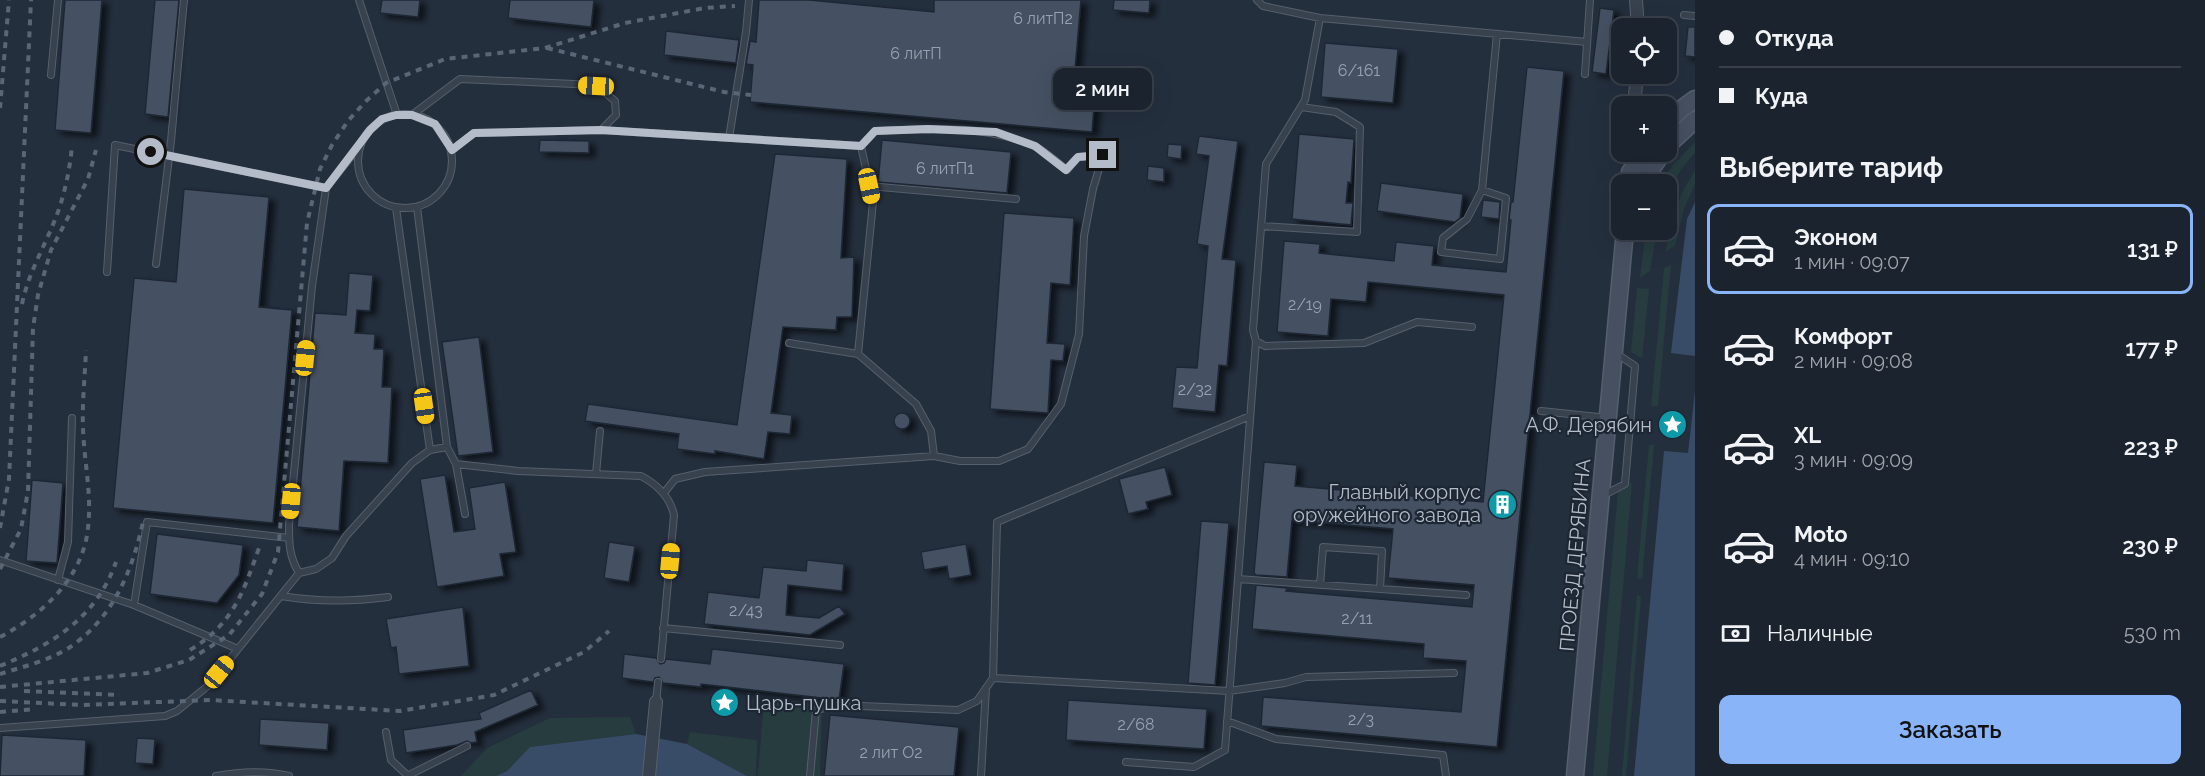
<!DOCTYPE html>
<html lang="ru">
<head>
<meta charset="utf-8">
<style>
  body { margin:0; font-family:Raleway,sans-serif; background:#282f3a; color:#f1f3f6; height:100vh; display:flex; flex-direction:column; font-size:22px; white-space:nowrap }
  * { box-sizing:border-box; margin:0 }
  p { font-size:20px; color:#a0a4aa }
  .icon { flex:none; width:33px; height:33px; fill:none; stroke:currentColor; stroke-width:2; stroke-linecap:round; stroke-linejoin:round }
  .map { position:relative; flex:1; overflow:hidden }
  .sheet { display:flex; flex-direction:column; background:#1b232e; width:510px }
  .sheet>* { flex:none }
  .top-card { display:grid; align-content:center; height:132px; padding:0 24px; background:#1b232e }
  .controls { position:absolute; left:1611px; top:18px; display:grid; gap:12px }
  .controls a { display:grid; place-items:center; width:66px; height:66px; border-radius:12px; background:#1b232e; box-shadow:0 6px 24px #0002,0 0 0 2px #39404a; font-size:30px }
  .end { position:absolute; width:27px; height:27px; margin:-14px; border:8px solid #b4bcc9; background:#111; box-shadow:0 0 0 3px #111 }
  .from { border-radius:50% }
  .bubble { position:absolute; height:42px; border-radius:12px; background:#1b232e; box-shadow:0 6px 24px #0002,0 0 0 2px #39404a; font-size:20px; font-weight:600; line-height:42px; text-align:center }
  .car { position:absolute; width:18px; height:36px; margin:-18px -9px; border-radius:8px; box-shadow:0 0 4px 2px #0007; background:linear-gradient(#f5c518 24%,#345 0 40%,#f5c518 0 76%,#345 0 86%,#f5c518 0) }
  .top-card b { display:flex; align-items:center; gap:21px; height:57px; font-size:22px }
  .top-card b+b { border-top:2px solid #39404a }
  .top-card i { width:15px; height:15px; background:#f1f3f6 }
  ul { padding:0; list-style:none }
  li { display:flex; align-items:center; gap:18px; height:90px; margin:0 12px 9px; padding:0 12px; border:3px solid transparent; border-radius:12px }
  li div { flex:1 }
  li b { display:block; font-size:22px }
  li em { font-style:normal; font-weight:600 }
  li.on { border-color:#8ab4f8 }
  li>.icon { width:54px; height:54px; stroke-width:1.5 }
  h2 { padding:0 24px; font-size:27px; line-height:72px }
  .pay { display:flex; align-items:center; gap:15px; height:66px; padding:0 24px; font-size:22px }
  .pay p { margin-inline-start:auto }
  .primary-button { display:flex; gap:12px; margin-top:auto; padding:12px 24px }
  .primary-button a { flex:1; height:69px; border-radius:12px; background:#8ab4f8; color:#111; font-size:24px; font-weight:600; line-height:69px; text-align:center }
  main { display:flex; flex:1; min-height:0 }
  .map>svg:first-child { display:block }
  .green { fill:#263c3f }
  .water { fill:#394c67 }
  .building { fill:#455162; stroke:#1f2835; stroke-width:1.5; filter:url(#shadow) }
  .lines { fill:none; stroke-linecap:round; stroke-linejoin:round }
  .service-casing { stroke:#565f6c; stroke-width:8 }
  .minor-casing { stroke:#565f6c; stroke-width:14 }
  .secondary-casing { stroke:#565f6c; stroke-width:19 }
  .service { stroke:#38414e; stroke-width:6 }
  .minor { stroke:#38414e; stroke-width:12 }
  .secondary { stroke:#465061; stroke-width:16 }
  .rail { stroke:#5a6575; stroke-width:4; stroke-dasharray:6 6; stroke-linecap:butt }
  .route { stroke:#b4bcc9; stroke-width:8 }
  .labels { text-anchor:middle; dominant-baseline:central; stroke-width:4.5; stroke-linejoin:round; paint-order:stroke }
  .number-label { font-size:16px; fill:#98a1af }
  .poi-label { font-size:20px; fill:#b4bcc9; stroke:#1d2633; text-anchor:end }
  .street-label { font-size:20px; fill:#b4bcc9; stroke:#1d2633 }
</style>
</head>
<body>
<main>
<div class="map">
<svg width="1695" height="776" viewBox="0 0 1695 776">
  <defs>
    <filter id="shadow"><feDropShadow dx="6" dy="4" stdDeviation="3" flood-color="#0009"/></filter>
  </defs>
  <rect width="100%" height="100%" fill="#242f3e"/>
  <!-- green -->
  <path class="green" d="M1695,142V153C1682,166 1674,180 1667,197L1666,184H1660L1672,166Z
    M1695,171V184L1684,209L1675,246L1665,252L1682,192Z
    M1646,230H1657L1650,271L1640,278Z
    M1671,265L1658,406H1651L1664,268Z
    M1637,288L1649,289L1642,358L1631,352Z
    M1649,445H1654L1642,579L1637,578Z
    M1632,482L1607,776H1593L1618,491Z
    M1637,595L1641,596L1626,776H1622Z
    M764,699L822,703L820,776H758Z
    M630,717L636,734L530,747L507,771L496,776H461L487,748L550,718Z
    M690,732L757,740L756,776H747L687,744Z"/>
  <!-- water -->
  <path class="water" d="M1695,202V356L1671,353L1687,219Z
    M1695,391V776H1634L1664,451L1688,453Z
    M636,734L687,744L747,776H496L507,771L530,747Z"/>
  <!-- building -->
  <path class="building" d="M65,0H102L91,133L55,130Z
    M155,0H179L168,117L145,114Z
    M382,0H420L418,17L380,13Z
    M510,0H594L591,27L508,18Z
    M759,0H809L934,12V0H1081L1074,81L1096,82L1092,132L750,102L753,65L746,64L750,41L756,42Z
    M1114,0H1150L1149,13L1113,10Z
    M1600,8L1614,10L1606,74L1592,72Z
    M1688,27H1695V57L1685,56Z
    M666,31L739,40L736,63L664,55Z
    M1325,43L1398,49L1393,103L1321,97Z
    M1527,67L1564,71L1497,747L1261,726L1263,697L1461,712L1466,661L1423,658L1424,644L1252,629L1256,585L1287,588L1286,591L1472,607L1474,585L1388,578L1393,529L1292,520L1287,577L1256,575L1254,573L1264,462L1297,465L1295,486L1483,502L1504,295L1368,282L1366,302L1331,299L1328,336L1277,332L1284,241L1320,244L1319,253L1394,261L1396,242L1434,246L1432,265L1506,272L1511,220H1509L1511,202H1513Z
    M1299,134L1354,139L1351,183L1348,182L1346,203H1353L1351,225L1292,219Z
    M1199,136L1238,141L1222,259L1236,260L1227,366L1219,365L1215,412L1172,408L1176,367L1197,368L1208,246L1197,244L1209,156L1196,154Z
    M540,140L589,141V153L539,152Z
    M882,140L1011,152L1007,193L878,182Z
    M1168,144L1182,145L1181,159L1167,157Z
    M775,154L847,159L841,258L854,257L852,317H837L836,330L783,327L771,413L792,415L790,434L768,432L764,459L715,451V454L677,449L679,434L585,421L588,404L737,425Z
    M1148,166L1164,168V182L1147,180Z
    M1381,183L1463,194L1460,218L1455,222L1377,211Z
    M184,189L269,197L259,307L292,310L273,523L113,508L134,278L176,282Z
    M1483,200L1500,202L1499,219L1481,217Z
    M1004,213L1074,218L1070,285L1051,283L1047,343L1065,344L1063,361L1051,360L1048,413L990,409Z
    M349,273L373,275L370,311L357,310L355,333L375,334L374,349H384L382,387H392L388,463L344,461L339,531L297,527L315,313L346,315Z
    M479,337L493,452L458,456L442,342Z
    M894 421a8 8 0 1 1 16 0a8 8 0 1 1-16 0Z
    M1165,467L1172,495L1146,502L1148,509L1128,514L1119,479Z
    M445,475L454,532L475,529L469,488L505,482L516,552L500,554L504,576L437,587L420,479Z
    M32,480L63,483L57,563L26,561Z
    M1201,521L1229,523L1215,685L1188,683Z
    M157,534L243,545L239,575L217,603L150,594Z
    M609,542L635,546L629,582L604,578Z
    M966,544L971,575L949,579L947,566L924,570L921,552Z
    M807,560L844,564L842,591L788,585L786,615L819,618L839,606L845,614L810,635L704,624L708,592L759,598L763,567L806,571Z
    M463,607L469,666L399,674L396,647L391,648L386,619Z
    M712,649L844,664L839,700L701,684V687L663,683L659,677L655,678L653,682L622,678L624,654L656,658L660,664L664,663L666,659L710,664Z
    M531,690L538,705L475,732L477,742L471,743L467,741L457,745L406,753L403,730L481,719L479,713Z
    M1068,700L1207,709L1204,749L1066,740Z
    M830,715L959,727L954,776H824Z
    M260,719L329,723L327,750L259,745Z
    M2,735L86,740L84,776H0Z
    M137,738L155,739L153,764L135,763Z"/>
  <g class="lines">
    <defs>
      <path id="service" d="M359,0L397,115
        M1257,0L1263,6L1320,18L1587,42
        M1684,15L1695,16
        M1320,18L1305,100L1266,164L1253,330L1256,341L1265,346L1364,343L1417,322L1472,327
        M1585,74L1590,0
        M51,75L58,0
        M358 161a47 47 0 1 1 94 0a47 47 0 1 1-94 0Z
        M412,115L460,79L596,85L615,101L616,115L601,130L474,133L452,150
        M601,130L861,146L873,202L858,354L916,404L931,431L934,456L705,472L675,479L664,493
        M729,138L746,32L749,0
        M361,144L326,188L312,286L289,525C289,544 289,556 299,573L316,569L332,558L346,536L412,463L430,450L447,447L456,464L518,471L641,476C658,485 670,497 674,515L661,659
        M861,146L875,131C927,129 983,124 1032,145C1045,150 1056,162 1067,170L1078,157L1103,155L1093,189L1084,236L1079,334L1061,404L1028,449L999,461H960L934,456
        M869,186L1016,199
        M1482,190L1506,198L1500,259L1441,252L1443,238L1467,219L1482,190L1497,34
        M417,207L447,447
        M396,208L430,450
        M1261,226L1357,232L1360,127L1336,112L1301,107
        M156,264L171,141L184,0
        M107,272L115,145L326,188
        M789,343L858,354
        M1541,411L1608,418
        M1250,416L997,522L993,678L1229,691L1285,683L1306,677L1454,673
        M456,464L465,514
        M596,474L600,431
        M1604,495L1625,484L1635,366L1617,354
        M0,560L134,605L238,649
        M1238,579L1466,595
        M58,580L68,542L72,418
        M1320,585L1323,547L1382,551L1380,589
        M281,596C317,602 351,602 388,597
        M134,605L147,522L289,538
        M663,628L840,645
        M656,702L658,682
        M1227,721L1276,739L1443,755L1446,776
        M0,728L165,716L177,711L209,685L299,573
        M386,732L391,760L407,775
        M1126,762L1194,767L1225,750L1256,341
        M216,776C241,772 264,770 289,776
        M407,776L467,746
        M810,776L816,710L837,705L958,710L977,701L993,678
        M981,776L986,688"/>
      <path id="minor" d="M1636,0L1638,28
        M1634,106L1637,74
        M649,776L656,702"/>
      <path id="secondary" d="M1666,124L1680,110L1695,99
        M1666,147L1695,120
        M1629,184L1630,172L1644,152
        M1641,184L1663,152
        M1575,776L1625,230"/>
    </defs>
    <!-- service casing -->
    <use href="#service" class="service-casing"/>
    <!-- minor casing -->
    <use href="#minor" class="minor-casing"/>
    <!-- secondary casing -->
    <use href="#secondary" class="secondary-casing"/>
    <!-- service -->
    <use href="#service" class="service"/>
    <!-- minor -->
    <use href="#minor" class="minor"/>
    <!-- secondary -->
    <use href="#secondary" class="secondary"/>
    <!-- rail -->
    <path class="rail" d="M547,48L724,92L751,95
      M0,108L9,0
      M22,304C29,270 48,241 59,209C66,188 70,167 72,146
      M0,528L9,479L31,0
      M0,569L21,529L28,491L33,328L38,295L51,250L88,179L96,150
      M0,637C42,615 83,578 88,528C92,495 84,461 83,428C82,402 85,376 86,350
      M190,650C233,624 243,593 259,548
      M0,666C53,644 96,618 116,562
      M0,674C25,666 56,659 77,642C115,613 133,568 143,522
      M0,687L147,673L189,660L229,635L262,594L278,552L307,223L320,169L332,145L348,121L365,102L386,83L445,59L545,48L625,23L705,8L735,6
      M24,691L120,695
      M0,701L82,705L210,700L400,711L494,695L584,652L609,631
      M0,712L35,709"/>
  </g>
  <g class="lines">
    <!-- route -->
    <path class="route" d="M151,152L326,188L370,130L382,119L396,115H412L435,124L452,150L474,133L601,130L861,146L875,131L928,129L996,132L1035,146L1066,170L1078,157L1103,155"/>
  </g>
  <!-- icons -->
  <defs>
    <symbol id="sight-disc" viewBox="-11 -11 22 22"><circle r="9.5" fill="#0f9aa8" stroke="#1d2633"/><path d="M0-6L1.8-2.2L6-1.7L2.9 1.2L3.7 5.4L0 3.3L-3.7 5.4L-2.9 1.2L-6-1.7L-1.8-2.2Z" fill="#fff"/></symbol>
    <symbol id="building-disc" viewBox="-11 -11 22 22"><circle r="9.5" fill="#0f9aa8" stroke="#1d2633"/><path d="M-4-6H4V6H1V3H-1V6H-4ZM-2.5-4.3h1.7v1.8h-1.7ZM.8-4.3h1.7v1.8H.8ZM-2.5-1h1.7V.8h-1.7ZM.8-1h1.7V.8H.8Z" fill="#fff"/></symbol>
  </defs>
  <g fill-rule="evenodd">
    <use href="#sight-disc" x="1656" y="408" width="33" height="33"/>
    <use href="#building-disc" x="1486" y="488" width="33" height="33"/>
    <use href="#sight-disc" x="708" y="686" width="33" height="33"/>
  </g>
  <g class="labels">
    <!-- number labels -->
    <g class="number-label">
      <text x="1043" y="18">6 литП2</text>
      <text x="916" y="53">6 литП</text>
      <text x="1359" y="70">6/161</text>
      <text x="945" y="168">6 литП1</text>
      <text x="1305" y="304">2/19</text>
      <text x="1195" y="389">2/32</text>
      <text x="746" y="610">2/43</text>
      <text x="1357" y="618">2/11</text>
      <text x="1361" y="719">2/3</text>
      <text x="1136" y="724">2/68</text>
      <text x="891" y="752">2 лит О2</text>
    </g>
    <!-- poi labels -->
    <g class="poi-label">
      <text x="1652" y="425">А.Ф. Дерябин</text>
      <text x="1481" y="492">Главный корпус<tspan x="1481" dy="23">оружейного завода</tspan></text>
      <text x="746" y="703" text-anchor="start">Царь-пушка</text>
    </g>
    <!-- street labels -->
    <g class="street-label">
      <text transform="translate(1575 555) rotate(-85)">ПРОЕЗД ДЕРЯБИНА</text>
    </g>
  </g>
</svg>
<div class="controls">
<a><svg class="icon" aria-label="locate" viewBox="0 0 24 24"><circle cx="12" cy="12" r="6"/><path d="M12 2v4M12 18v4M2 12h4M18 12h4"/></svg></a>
<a>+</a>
<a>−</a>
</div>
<i class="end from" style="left:151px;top:152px"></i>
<i class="end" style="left:1103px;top:155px"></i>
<div class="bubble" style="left:1053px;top:68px;width:99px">2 мин</div>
<i class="car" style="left:596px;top:86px;rotate:273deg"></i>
<i class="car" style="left:869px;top:186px;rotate:168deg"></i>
<i class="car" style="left:305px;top:358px;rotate:6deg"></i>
<i class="car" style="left:424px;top:406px;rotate:172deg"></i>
<i class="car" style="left:291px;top:501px;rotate:185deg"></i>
<i class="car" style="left:670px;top:561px;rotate:5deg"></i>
<i class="car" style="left:219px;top:672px;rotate:39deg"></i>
</div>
<section class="sheet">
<div class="top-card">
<b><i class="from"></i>Откуда</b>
<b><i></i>Куда</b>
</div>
<h2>Выберите тариф</h2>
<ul>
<li class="on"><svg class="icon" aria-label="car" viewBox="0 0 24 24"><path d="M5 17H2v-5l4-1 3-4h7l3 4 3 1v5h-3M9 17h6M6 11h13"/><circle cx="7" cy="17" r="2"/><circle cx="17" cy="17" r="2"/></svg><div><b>Эконом</b><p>1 мин · 09:07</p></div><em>131 ₽</em></li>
<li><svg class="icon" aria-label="car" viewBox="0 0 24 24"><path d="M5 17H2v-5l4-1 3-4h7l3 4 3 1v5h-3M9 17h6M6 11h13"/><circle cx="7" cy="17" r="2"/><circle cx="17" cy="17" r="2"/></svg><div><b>Комфорт</b><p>2 мин · 09:08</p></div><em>177 ₽</em></li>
<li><svg class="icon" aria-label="car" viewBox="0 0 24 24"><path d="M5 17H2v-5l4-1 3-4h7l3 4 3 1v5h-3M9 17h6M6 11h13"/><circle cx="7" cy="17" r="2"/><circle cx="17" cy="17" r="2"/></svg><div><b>XL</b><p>3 мин · 09:09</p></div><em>223 ₽</em></li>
<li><svg class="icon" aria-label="car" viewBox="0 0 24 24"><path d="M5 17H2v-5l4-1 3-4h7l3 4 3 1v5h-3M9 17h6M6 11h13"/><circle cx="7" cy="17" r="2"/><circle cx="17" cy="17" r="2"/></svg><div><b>Moto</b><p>4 мин · 09:10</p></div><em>230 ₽</em></li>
</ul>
<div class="pay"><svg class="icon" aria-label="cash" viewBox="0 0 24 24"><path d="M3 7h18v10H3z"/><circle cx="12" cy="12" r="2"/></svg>Наличные<p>530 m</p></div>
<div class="primary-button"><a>Заказать</a></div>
</section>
</main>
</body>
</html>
